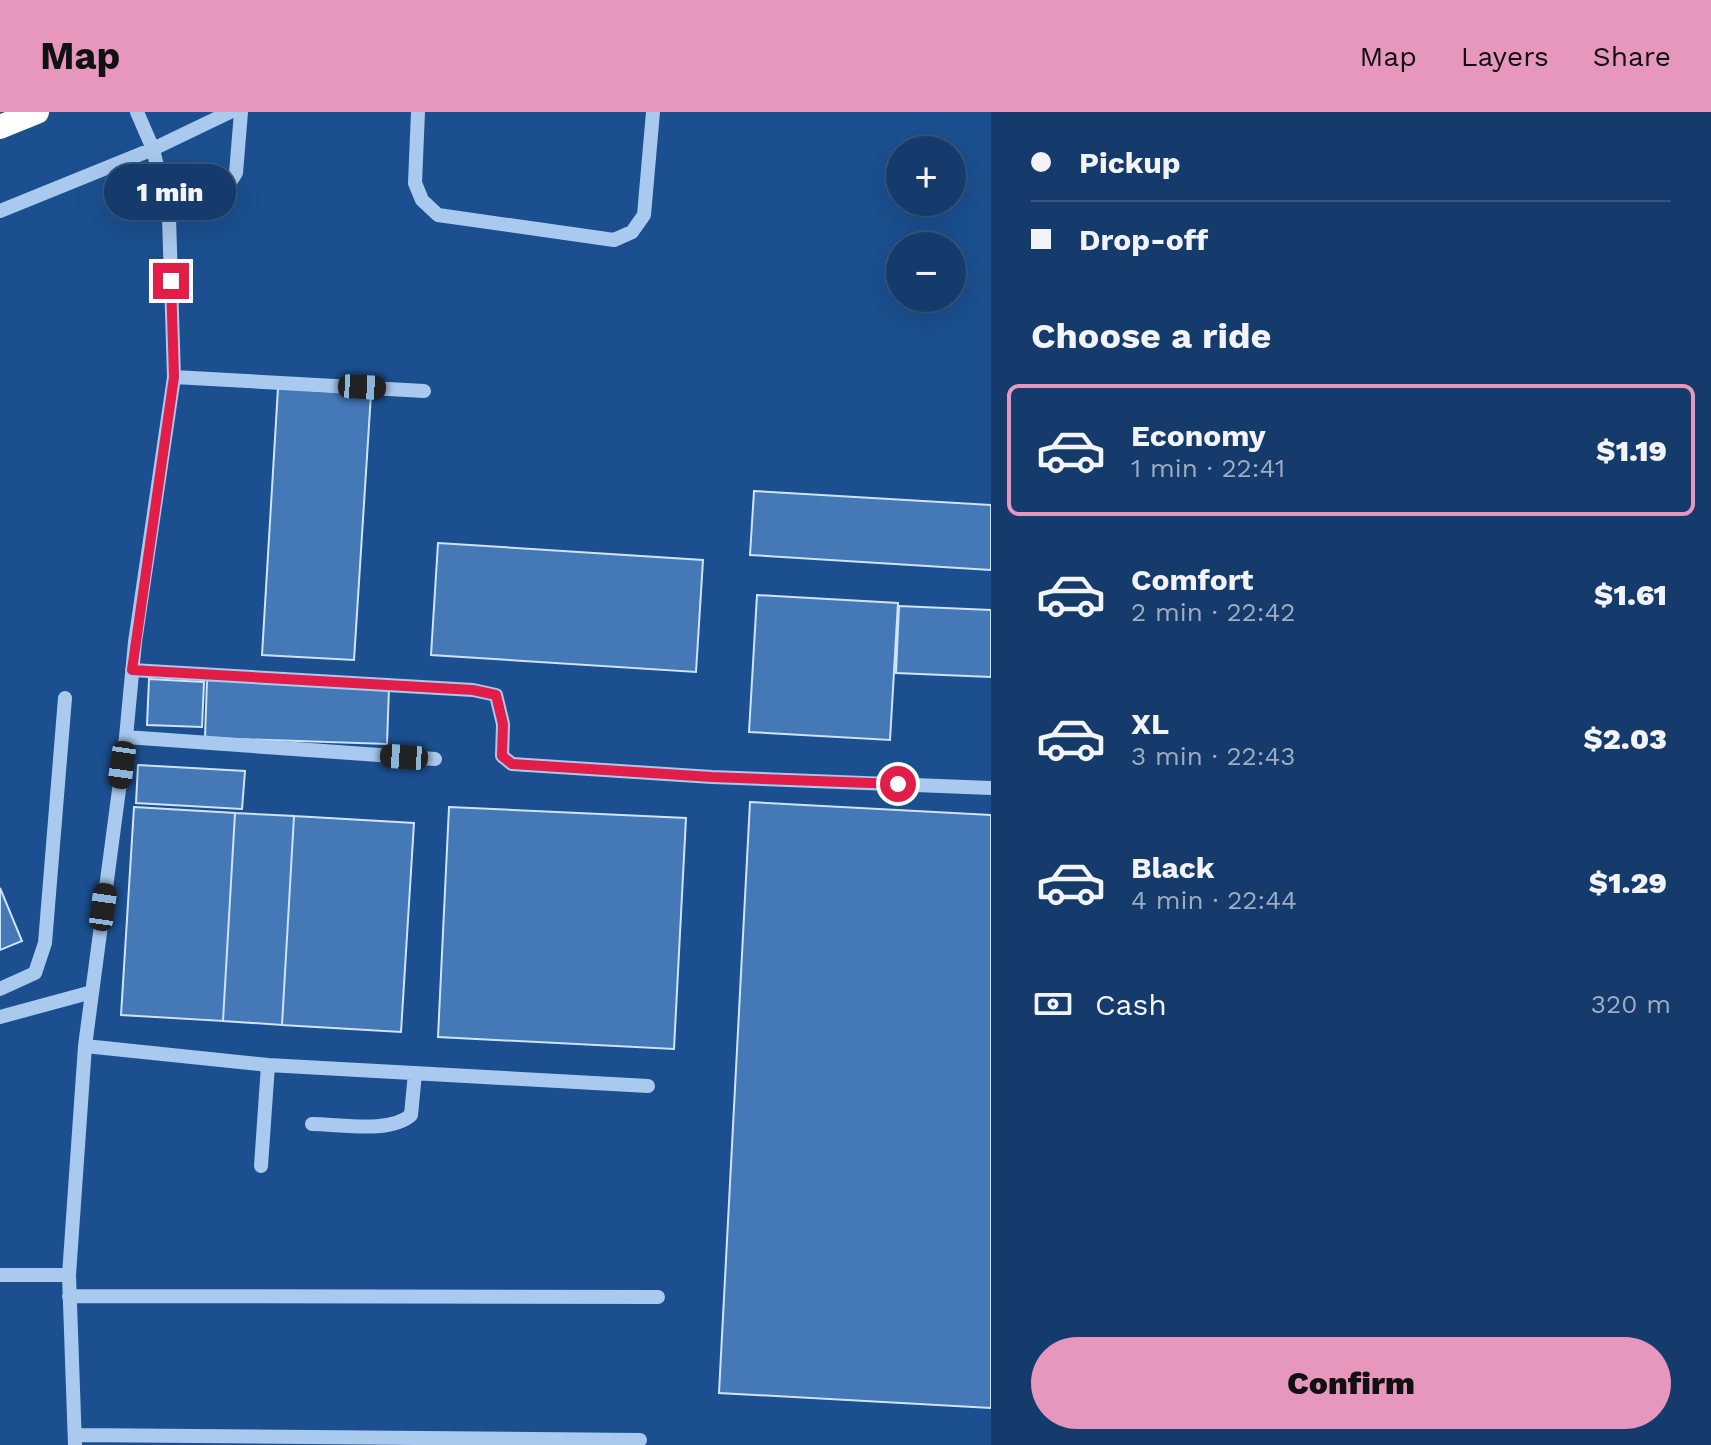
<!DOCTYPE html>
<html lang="en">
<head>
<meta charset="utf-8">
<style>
  body { margin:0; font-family:"Work Sans",sans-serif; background:#1d4271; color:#f1f3f6; height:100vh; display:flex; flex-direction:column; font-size:30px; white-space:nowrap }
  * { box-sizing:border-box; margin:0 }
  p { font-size:26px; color:#9dadc1 }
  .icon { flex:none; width:44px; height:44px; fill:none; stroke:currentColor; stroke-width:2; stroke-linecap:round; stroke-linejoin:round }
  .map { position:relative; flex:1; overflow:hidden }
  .sheet { display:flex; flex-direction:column; background:#143b6b; width:720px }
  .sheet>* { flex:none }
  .guide { display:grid; align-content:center; height:176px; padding:0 40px; background:#143b6b }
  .fabs { position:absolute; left:886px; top:24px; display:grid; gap:16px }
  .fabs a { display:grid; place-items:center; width:80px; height:80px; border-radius:50%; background:#143b6b; box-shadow:0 8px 32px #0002,0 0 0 2px #33557e; font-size:40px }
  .end { position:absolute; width:36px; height:36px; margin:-18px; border:10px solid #e11d48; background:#fff; box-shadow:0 0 0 4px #fff }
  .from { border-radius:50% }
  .bubble { position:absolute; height:56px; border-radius:28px; background:#143b6b; box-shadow:0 8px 32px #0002,0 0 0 2px #33557e; font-size:26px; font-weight:800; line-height:56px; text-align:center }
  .car { position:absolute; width:24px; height:48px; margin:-24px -12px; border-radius:10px; box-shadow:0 0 6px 2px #0007; background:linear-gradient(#222 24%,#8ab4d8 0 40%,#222 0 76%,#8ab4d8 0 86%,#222 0) }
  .guide b { display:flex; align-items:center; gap:28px; height:76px; font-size:30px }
  .guide b+b { border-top:2px solid #33557e }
  .guide i { width:20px; height:20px; background:#f1f3f6 }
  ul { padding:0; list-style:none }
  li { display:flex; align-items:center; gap:24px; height:132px; margin:0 16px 12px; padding:0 24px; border:4px solid transparent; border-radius:12px }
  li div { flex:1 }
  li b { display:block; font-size:30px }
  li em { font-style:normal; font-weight:800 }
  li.on { border-color:#e797bd }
  li>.icon { width:72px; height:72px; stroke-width:1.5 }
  h2 { padding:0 40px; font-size:36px; line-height:96px }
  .pay { display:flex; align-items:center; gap:20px; height:88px; padding:0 40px; font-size:30px }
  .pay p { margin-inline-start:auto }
  .cta { display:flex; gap:16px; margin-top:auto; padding:16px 40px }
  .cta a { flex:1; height:92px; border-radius:48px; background:#e797bd; color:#111; font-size:32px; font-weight:800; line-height:92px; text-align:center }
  header { display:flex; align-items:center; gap:48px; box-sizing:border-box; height:112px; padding:0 40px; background:#e797bd; color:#111 }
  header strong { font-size:38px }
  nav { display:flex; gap:44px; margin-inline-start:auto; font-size:28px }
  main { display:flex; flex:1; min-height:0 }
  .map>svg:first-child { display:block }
  .building { fill:#4478b7; stroke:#cfe3fa; stroke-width:2 }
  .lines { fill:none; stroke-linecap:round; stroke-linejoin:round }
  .minor { stroke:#a9c9ee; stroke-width:14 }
  .highway { stroke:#fff; stroke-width:24 }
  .route { stroke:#e11d48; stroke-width:10 }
</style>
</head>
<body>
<header>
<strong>Map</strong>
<nav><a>Map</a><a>Layers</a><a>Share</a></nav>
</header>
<main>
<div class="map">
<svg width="991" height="1333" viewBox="0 0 991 1333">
  <rect width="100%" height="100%" fill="#1b4f8f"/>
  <!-- building -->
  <path class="building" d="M278,276L371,282L354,548L262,543Z
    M754,379L991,393V458L750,443Z
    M438,431L703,448L696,560L431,543Z
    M757,483L898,491L890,628L749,620Z
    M899,494L991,498V565L896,561Z
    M149,567L204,570L202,615L147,613Z
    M207,568L389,575L387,632L205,626Z
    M138,653L245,659L242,697L136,691Z
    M750,690L991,703V1296L719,1281Z
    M134,695L235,701L223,909L121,903Z
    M449,695L686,706L674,937L438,925Z
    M235,701L294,704L282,913L223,909Z
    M294,704L414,711L401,920L282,913Z
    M0,776L22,829L0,838Z"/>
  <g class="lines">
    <!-- minor -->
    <path class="minor" d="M418,0L415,71L422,88L438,103L614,128L632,120L644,103L653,0
      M0,99L153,37L230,0
      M169,105C191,94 223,85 236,61L241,0
      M174,265L424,279
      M132,558L473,578L496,583L503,612L502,644L512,652L712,665L991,676
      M126,625L435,647
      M0,877L35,861L45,831L65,586
      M0,905L92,880
      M85,934L268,953L648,974
      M312,1012C340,1012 390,1022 411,1003L415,961
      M261,1054L268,953
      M0,1163H69
      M69,1184L658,1185
      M75,1323L640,1328
      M75,1333L69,1163L85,934L126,625L135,530L174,265L169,105L153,37L137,0"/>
    <!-- highway -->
    <path class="highway" d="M0,15L37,0"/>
  </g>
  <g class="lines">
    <!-- route -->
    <path class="route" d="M171,169L174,265L132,558L473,578L496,583L503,612L502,644L512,652L712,665L898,672"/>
  </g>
</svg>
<div class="fabs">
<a>+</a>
<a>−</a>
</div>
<i class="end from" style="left:898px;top:672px"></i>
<i class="end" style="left:171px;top:169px"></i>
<div class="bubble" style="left:104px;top:52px;width:132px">1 min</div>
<i class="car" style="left:362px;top:275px;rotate:93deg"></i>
<i class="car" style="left:404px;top:645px;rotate:274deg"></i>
<i class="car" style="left:122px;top:653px;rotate:188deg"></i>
<i class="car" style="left:103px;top:795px;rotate:8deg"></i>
</div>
<section class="sheet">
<div class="guide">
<b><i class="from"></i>Pickup</b>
<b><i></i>Drop-off</b>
</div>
<h2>Choose a ride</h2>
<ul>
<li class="on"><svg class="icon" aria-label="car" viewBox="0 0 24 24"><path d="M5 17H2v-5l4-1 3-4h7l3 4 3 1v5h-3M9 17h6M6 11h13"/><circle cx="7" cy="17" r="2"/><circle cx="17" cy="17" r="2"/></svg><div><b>Economy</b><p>1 min · 22:41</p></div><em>$1.19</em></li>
<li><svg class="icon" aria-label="car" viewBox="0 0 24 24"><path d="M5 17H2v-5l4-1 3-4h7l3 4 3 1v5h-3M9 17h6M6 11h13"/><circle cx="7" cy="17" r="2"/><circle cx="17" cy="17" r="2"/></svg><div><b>Comfort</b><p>2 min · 22:42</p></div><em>$1.61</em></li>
<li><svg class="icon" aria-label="car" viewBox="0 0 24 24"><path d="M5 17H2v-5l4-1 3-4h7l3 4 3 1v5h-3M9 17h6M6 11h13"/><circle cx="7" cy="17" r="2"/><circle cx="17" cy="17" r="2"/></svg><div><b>XL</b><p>3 min · 22:43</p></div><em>$2.03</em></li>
<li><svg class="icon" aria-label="car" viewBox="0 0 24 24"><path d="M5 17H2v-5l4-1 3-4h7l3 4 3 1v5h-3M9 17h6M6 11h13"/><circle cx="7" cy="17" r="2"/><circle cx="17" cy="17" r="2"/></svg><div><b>Black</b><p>4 min · 22:44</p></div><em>$1.29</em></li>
</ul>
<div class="pay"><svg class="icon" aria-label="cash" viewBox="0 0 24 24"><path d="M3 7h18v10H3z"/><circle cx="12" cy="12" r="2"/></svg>Cash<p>320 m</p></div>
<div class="cta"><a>Confirm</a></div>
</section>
</main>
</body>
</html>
